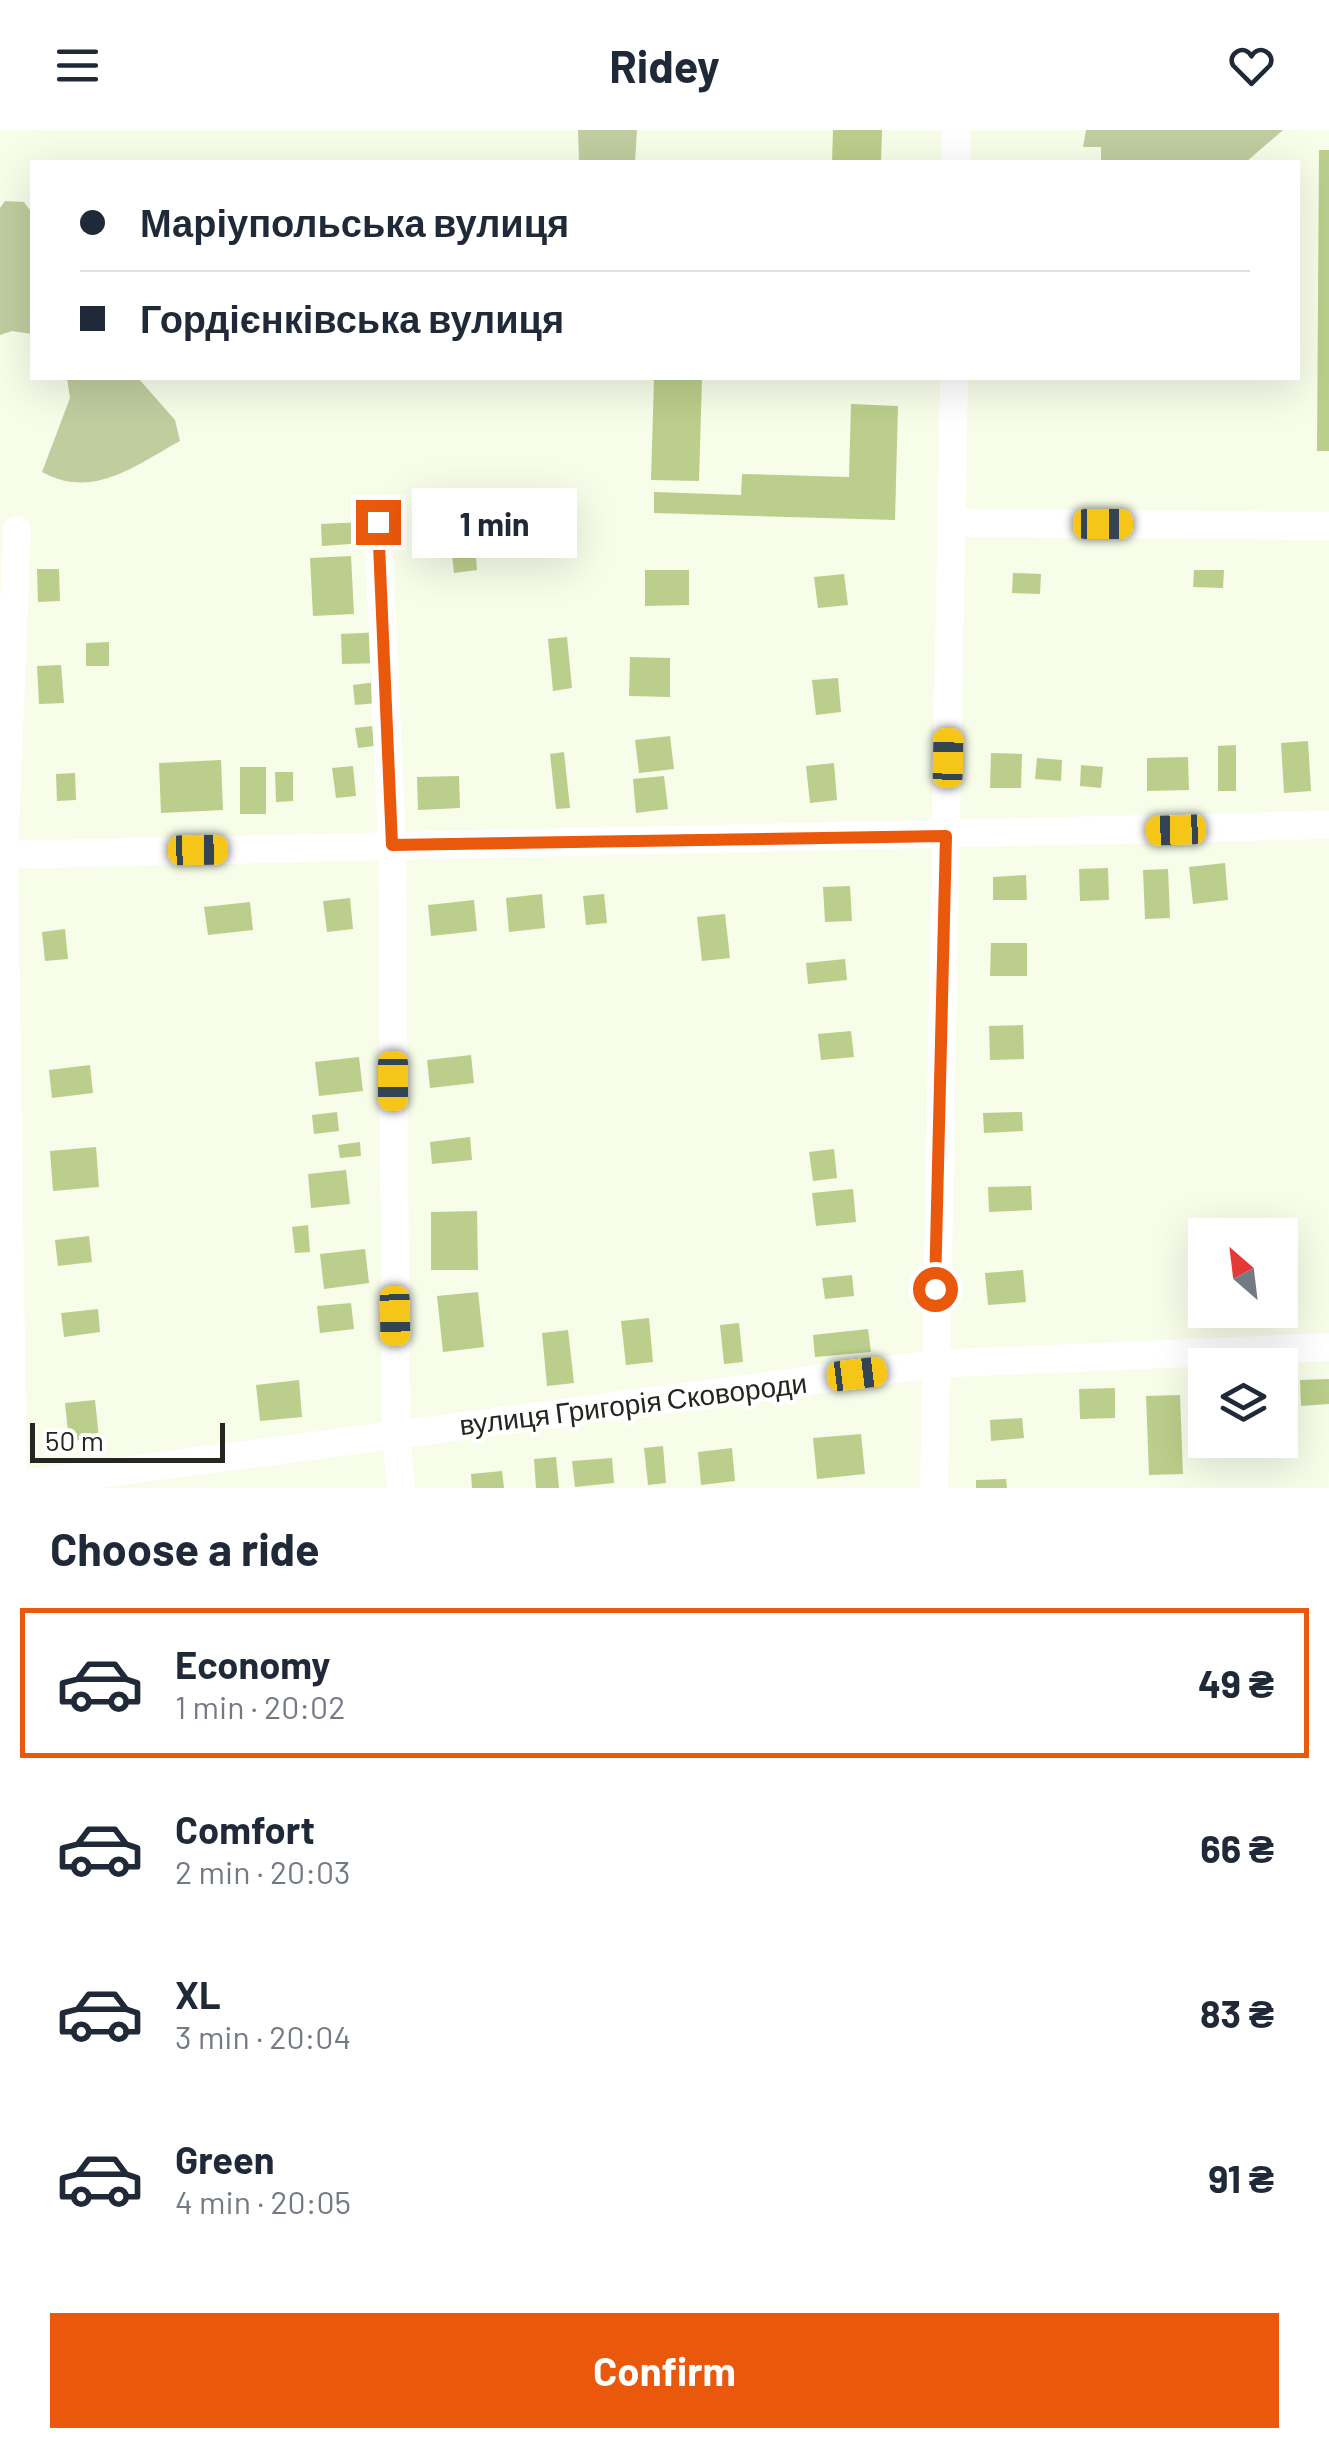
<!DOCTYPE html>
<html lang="en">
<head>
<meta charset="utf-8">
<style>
  body { margin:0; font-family:Barlow,sans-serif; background:#f6f6f7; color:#1f2937; height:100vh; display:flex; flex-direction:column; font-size:38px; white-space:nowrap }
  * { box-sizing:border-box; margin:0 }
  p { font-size:32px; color:#747a83 }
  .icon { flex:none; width:55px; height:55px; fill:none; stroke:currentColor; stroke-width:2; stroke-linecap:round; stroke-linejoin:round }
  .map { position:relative; height:1358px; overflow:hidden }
  .side { display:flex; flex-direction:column; background:#fff; flex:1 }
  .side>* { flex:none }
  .hud { position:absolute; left:30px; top:30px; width:1270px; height:220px; border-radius:0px; box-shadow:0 10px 40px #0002; display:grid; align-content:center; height:220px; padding:0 50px; background:#fff }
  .needle { width:65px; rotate:332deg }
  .tools { position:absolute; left:1188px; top:1088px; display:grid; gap:20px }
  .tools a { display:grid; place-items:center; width:110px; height:110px; border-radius:0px; background:#fff; box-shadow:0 10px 40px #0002; font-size:50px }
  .scale { position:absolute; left:30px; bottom:25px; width:195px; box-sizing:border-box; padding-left:10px; border:5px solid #24261f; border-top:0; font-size:28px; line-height:35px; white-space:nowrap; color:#24261f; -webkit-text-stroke:8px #fff; paint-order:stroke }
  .end { position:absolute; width:45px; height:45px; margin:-22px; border:12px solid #ea580c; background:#fff; box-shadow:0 0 0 5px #fff }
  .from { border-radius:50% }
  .bubble { position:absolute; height:70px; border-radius:0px; background:#fff; box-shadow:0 10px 40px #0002; font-size:32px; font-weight:700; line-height:70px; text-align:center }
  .car { position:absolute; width:30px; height:60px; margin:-30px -15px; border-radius:12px; box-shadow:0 0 8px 2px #0007; background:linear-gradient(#f5c518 24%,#345 0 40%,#f5c518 0 76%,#345 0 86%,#f5c518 0) }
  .hud b { display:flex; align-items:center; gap:35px; height:95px; font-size:38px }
  .hud b+b { border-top:2px solid #e0e1e3 }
  .hud i { width:25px; height:25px; background:#1f2937 }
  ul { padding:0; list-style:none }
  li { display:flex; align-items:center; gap:30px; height:150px; margin:0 20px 15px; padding:0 30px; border:5px solid transparent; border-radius:0px }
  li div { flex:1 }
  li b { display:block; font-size:38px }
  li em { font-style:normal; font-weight:700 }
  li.active { border-color:#ea580c }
  li>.icon { width:90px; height:90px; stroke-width:1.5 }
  h2 { padding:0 50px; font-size:45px; line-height:120px }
  .cta { display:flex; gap:20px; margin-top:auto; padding:20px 50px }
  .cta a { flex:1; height:115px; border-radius:0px; background:#ea580c; color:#fff; font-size:40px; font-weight:700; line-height:115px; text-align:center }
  header { display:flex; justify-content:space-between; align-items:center; height:130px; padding:0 50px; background:#fff; font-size:45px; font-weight:700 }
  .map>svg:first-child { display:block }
  .green { fill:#bfcd9f }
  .building { fill:#bbce8b }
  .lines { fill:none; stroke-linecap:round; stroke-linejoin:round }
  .minor { stroke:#fff; stroke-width:28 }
  .route { stroke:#ea580c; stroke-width:12 }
  .labels { text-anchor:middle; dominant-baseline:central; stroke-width:9; stroke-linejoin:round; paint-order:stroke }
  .street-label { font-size:28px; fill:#24261f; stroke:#fff }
</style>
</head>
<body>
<header><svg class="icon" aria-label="menu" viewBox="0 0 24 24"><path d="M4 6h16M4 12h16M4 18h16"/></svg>Ridey<svg class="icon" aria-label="heart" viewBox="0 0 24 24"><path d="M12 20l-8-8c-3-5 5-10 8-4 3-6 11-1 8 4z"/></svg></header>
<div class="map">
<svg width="1329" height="1358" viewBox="0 0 1329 1358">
  <rect width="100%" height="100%" fill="#f7fde9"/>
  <!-- green -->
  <path class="green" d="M578,0H637L635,32H579Z
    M1086,0H1283L1246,32H1101V17H1083Z
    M5,71L24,72L32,83V204L12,201L0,205V78Z
    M67,248H138L175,290L180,311C134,336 93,370 42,342L70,268Z"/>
  <!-- building -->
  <path class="building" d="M833,0H882L881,32H832Z
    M1319,20H1329V321H1317Z
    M654,248H702L699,351L651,350Z
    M851,274L898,276L895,390L654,383V362L741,365L742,344L849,347Z
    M363,392L364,413L322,416L321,394Z
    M475,414L477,440L454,443L451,417Z
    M351,426L354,484L313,486L310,428Z
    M37,439H59L60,471L38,472Z
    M645,440H689V475L645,476Z
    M1194,440H1224L1223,458L1193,457Z
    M1013,443L1041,444L1040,464L1012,463Z
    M844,444L848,475L818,478L814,447Z
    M382,502L383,533L342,534L341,504Z
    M567,507L572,558L553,561L548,509Z
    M109,512V536H86V513Z
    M630,527L670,528V567L629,566Z
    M61,535L64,573L39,574L37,536Z
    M838,548L841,582L816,585L812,550Z
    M376,552L378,573L355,575L353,555Z
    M372,596L374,616L358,618L355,598Z
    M670,606L674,639L639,643L635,610Z
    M1308,611L1311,661L1284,663L1281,613Z
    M1236,615V661H1218V616Z
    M564,622L570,678L556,679L550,624Z
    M991,623L1022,624L1021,658H990Z
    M1188,627L1189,660L1147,661V628Z
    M1037,628L1062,630L1061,651L1035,649Z
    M221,630L223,680L161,683L159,633Z
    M834,633L837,670L810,673L806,636Z
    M1081,635L1103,637L1101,658L1080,656Z
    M353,636L356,666L336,668L332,638Z
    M240,637H266V684H240Z
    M275,642H293V671L276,672Z
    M75,643L76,670L57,671L56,644Z
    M459,646L460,678L418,680L417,647Z
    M664,646L668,679L636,683L633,649Z
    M1225,733L1228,770L1193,774L1189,737Z
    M1108,738L1109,770L1080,771L1079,739Z
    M1168,739L1170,788L1145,789L1143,740Z
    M1026,745L1027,770H993V747Z
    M850,756L852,791L825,792L823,757Z
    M542,764L545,798L509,802L506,768Z
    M604,764L607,793L586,795L583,766Z
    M350,768L353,799L327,802L323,771Z
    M474,770L477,801L431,806L428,775Z
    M250,772L253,800L208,805L204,777Z
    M725,784L730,828L702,831L697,787Z
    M65,799L68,829L45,831L42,802Z
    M991,813H1027V846H990Z
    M845,829L847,850L808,854L806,833Z
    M1023,895L1024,929L990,930L989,896Z
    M851,901L854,927L821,930L818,904Z
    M471,925L474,953L430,958L427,930Z
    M359,927L363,961L319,966L315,932Z
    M90,935L93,963L52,968L49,940Z
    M337,982L339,1001L314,1004L312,985Z
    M1022,982L1023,1001L984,1003L983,983Z
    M470,1007L472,1030L432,1034L430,1012Z
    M360,1012L361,1026L340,1028L338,1015Z
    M96,1017L99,1057L53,1061L50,1021Z
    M834,1019L837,1048L813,1051L809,1022Z
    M346,1040L350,1074L311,1078L308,1044Z
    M1031,1056L1032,1080L989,1082L988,1057Z
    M853,1059L856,1092L816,1096L812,1063Z
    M477,1081L478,1140H431V1082Z
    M308,1095L310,1122L295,1123L292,1097Z
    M89,1106L92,1132L58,1136L55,1110Z
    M365,1119L369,1153L324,1159L320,1124Z
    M1023,1140L1026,1172L988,1175L985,1143Z
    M852,1145L854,1166L825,1169L822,1148Z
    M478,1162L484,1217L443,1222L437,1166Z
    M351,1173L354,1199L320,1203L317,1176Z
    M98,1179L100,1202L64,1207L61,1183Z
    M649,1188L653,1232L626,1235L621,1191Z
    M739,1193L743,1232L724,1234L720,1195Z
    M868,1199L871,1222L815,1227L813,1205Z
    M568,1200L574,1253L547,1256L542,1203Z
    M1329,1249V1274L1301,1276L1300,1250Z
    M299,1250L302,1287L260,1291L256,1255Z
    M1115,1258V1288L1080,1289L1079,1259Z
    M1180,1265L1183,1344L1149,1345L1146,1266Z
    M95,1270L99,1308L69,1311L65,1273Z
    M1022,1288L1024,1308L991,1311L990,1290Z
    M861,1304L865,1344L817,1349L813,1308Z
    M663,1316L666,1353L648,1355L644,1318Z
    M732,1318L735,1351L701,1355L698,1322Z
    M556,1327L559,1358H536L534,1329Z
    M612,1328L614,1353L575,1357L572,1331Z
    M502,1341L504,1358H472L471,1344Z
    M1006,1349L1007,1358H976V1350Z"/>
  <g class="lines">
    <!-- minor -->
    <path class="minor" d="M956,32V0
      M378,392L392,715L396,1305L401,1358
      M953,393L1329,396
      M0,725L1329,695
      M0,1357L933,1234L1329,1217
      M13,1358L4,725L17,400
      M934,1358L954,248"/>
  </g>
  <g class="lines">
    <!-- route -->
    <path class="route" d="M378,392L392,715L946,706L935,1159"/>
  </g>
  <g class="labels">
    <!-- street labels -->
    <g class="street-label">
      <text transform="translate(633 1273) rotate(-7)">вулиця Григорія Сковороди</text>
    </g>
  </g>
</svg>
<div class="tools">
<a><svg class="needle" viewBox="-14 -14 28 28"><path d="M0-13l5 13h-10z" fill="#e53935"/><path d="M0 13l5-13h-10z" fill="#747a83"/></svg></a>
<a><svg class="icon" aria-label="layers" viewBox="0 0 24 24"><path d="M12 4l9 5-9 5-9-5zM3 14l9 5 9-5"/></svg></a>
</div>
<div class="scale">50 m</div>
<i class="end from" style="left:935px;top:1159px"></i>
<i class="end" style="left:378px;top:392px"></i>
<div class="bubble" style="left:412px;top:358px;width:165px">1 min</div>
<i class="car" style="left:1103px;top:394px;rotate:90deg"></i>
<i class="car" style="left:948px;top:628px;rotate:1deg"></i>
<i class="car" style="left:1176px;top:700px;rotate:268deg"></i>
<i class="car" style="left:198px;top:720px;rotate:89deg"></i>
<i class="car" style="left:393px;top:951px;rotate:180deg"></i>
<i class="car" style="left:395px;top:1186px;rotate:179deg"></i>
<i class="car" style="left:857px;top:1244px;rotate:83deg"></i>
<div class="hud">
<b><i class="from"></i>Маріупольська вулиця</b>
<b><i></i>Гордієнківська вулиця</b>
</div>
</div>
<section class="side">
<h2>Choose a ride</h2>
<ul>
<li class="active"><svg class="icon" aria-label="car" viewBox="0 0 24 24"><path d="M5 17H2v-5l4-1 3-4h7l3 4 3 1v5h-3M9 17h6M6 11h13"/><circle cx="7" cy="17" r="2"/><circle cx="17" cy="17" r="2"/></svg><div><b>Economy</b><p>1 min · 20:02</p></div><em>49 ₴</em></li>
<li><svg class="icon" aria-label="car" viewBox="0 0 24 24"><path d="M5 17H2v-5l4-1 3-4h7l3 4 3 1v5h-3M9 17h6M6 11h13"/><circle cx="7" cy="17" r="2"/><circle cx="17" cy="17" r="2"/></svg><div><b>Comfort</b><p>2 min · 20:03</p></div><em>66 ₴</em></li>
<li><svg class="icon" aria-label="car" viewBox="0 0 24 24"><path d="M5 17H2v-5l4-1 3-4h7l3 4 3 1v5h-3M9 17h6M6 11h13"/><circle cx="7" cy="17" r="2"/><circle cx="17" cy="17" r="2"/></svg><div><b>XL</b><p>3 min · 20:04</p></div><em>83 ₴</em></li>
<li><svg class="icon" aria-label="car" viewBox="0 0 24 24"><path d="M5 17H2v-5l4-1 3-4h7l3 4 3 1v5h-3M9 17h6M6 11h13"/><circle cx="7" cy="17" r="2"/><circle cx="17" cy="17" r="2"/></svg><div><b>Green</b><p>4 min · 20:05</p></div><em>91 ₴</em></li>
</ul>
<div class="cta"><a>Confirm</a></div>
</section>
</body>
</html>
